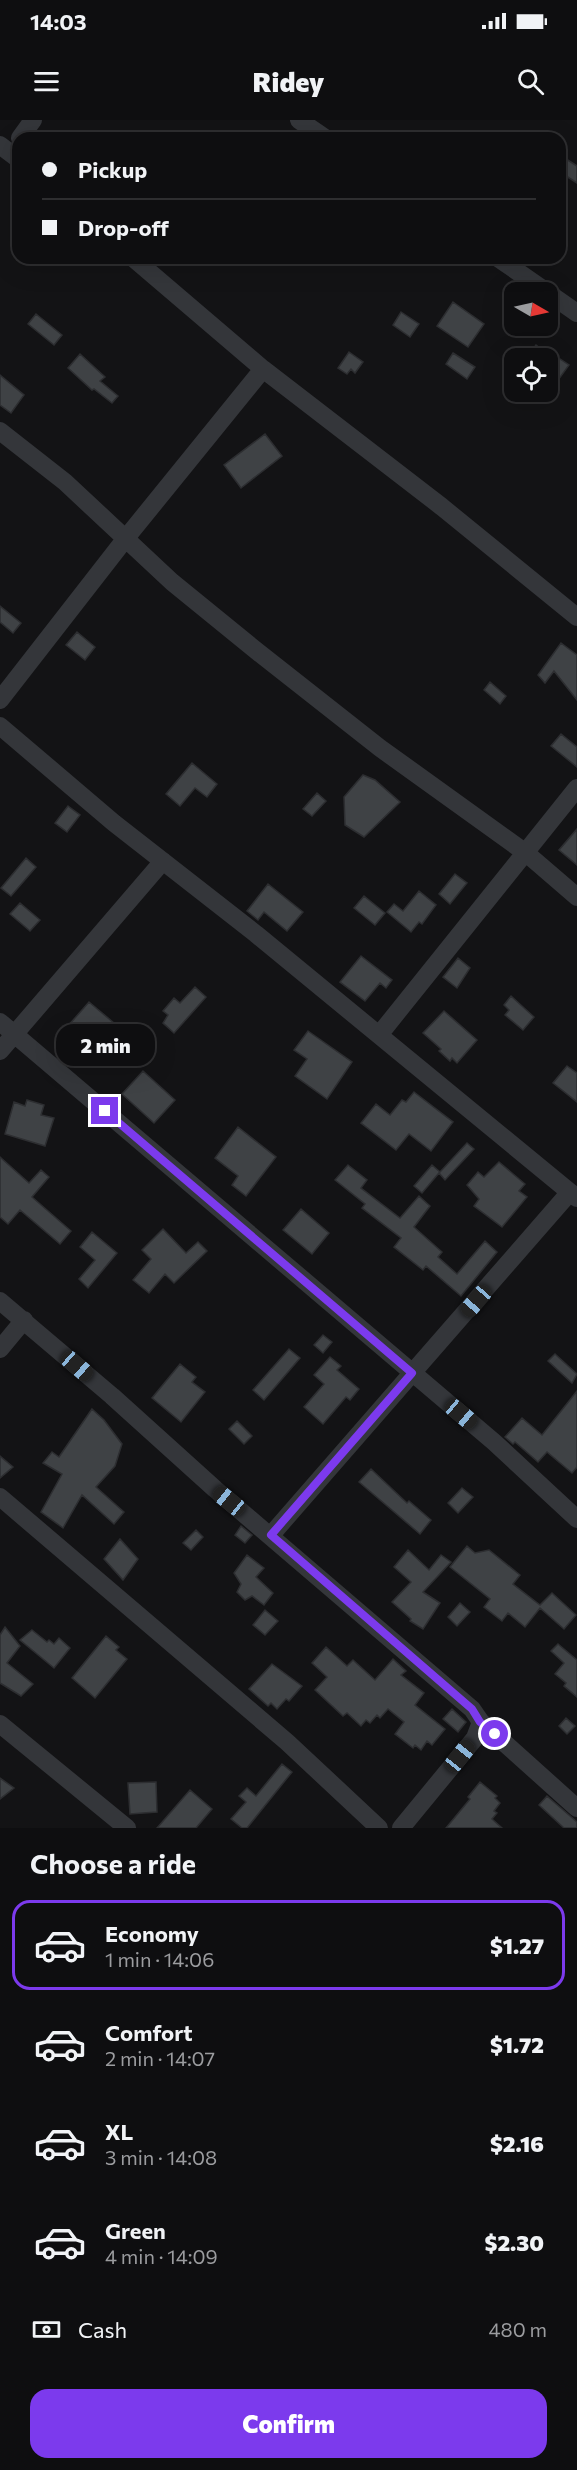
<!DOCTYPE html>
<html lang="en">
<head>
<meta charset="utf-8">
<style>
  body { margin:0; font-family:Commissioner,sans-serif; background:#171719; color:#f1f3f6; height:100vh; display:flex; flex-direction:column; font-size:22px; white-space:nowrap }
  * { box-sizing:border-box; margin:0 }
  p { font-size:20px; color:#9b9c9f }
  .icon { flex:none; width:33px; height:33px; fill:none; stroke:currentColor; stroke-width:2; stroke-linecap:round; stroke-linejoin:round }
  .map { position:relative; height:1708px; overflow:hidden }
  .drawer { display:flex; flex-direction:column; background:#0e0e10; flex:1 }
  .drawer>* { flex:none }
  .banner { position:absolute; left:12px; top:12px; width:554px; height:132px; border-radius:18px; box-shadow:0 6px 24px #0002,0 0 0 2px #2e2e30; display:grid; align-content:center; height:132px; padding:0 30px; background:#0e0e10 }
  .needle { width:39px; rotate:99deg }
  .buttons { position:absolute; left:504px; top:162px; display:grid; gap:12px }
  .buttons a { display:grid; place-items:center; width:54px; height:54px; border-radius:12px; background:#0e0e10; box-shadow:0 6px 24px #0002,0 0 0 2px #2e2e30; font-size:30px }
  .end { position:absolute; width:27px; height:27px; margin:-14px; border:8px solid #7c3aed; background:#fff; box-shadow:0 0 0 3px #fff }
  .from { border-radius:50% }
  .bubble { position:absolute; height:42px; border-radius:18px; background:#0e0e10; box-shadow:0 6px 24px #0002,0 0 0 2px #2e2e30; font-size:20px; font-weight:800; line-height:42px; text-align:center }
  .car { position:absolute; width:18px; height:36px; margin:-18px -9px; border-radius:8px; box-shadow:0 0 4px 2px #0007; background:linear-gradient(#222 24%,#8ab4d8 0 40%,#222 0 76%,#8ab4d8 0 86%,#222 0) }
  .banner b { display:flex; align-items:center; gap:21px; height:57px; font-size:22px }
  .banner b+b { border-top:2px solid #2e2e30 }
  .banner i { width:15px; height:15px; background:#f1f3f6 }
  ul { padding:0; list-style:none }
  li { display:flex; align-items:center; gap:18px; height:90px; margin:0 12px 9px; padding:0 18px; border:3px solid transparent; border-radius:18px }
  li div { flex:1 }
  li b { display:block; font-size:22px }
  li em { font-style:normal; font-weight:800 }
  li.current { border-color:#7c3aed }
  li>.icon { width:54px; height:54px; stroke-width:1.5 }
  h2 { padding:0 30px; font-size:27px; line-height:72px }
  .pay { display:flex; align-items:center; gap:15px; height:66px; padding:0 30px; font-size:22px }
  .pay p { margin-inline-start:auto }
  .button { display:flex; gap:12px; margin-top:auto; padding:12px 30px }
  .button a { flex:1; height:69px; border-radius:18px; background:#7c3aed; color:#fff; font-size:24px; font-weight:800; line-height:69px; text-align:center }
  .status { display:flex; justify-content:space-between; align-items:center; height:42px; padding:0 30px; background:#0e0e10; direction:ltr }
  .status svg { height:16px; fill:currentColor }
  header { display:flex; justify-content:space-between; align-items:center; height:78px; padding:0 30px; background:#0e0e10; font-size:27px; font-weight:800 }
  .map>svg:first-child { display:block }
  .building { fill:#3f4245; stroke:#2d2e31; stroke-width:1.5 }
  .lines { fill:none; stroke-linecap:round; stroke-linejoin:round }
  .minor { stroke:#34363a; stroke-width:18 }
  .route { stroke:#7c3aed; stroke-width:8 }
</style>
</head>
<body>
<div class="status"><b>14:03</b><svg viewBox="0 0 49 12"><path d="M0 12V9h3v3zM5 12V6h3v6zM10 12V3h3v9zM15 12V0h3v12zM26 1h20v11H26zM47 4h2v5h-2z"/></svg></div>
<header><svg class="icon" aria-label="menu" viewBox="0 0 24 24"><path d="M4 6h16M4 12h16M4 18h16"/></svg>Ridey<svg class="icon" aria-label="search" viewBox="0 0 24 24"><circle cx="10" cy="10" r="6"/><path d="M15 15l6 6"/></svg></header>
<div class="map">
<svg width="577" height="1708" viewBox="0 0 577 1708">
  <rect width="100%" height="100%" fill="#131315"/>
  <!-- building -->
  <path class="building" d="M560,35L577,46V63L560,52Z
    M453,182L484,204L468,227L437,206Z
    M401,192L419,204L410,217L393,205Z
    M36,194L62,215L54,225L28,204Z
    M536,225L558,242L560,239L569,245L548,274V238H526Z
    M349,232L363,242L355,253L351,249L347,254L338,248Z
    M453,233L475,247L467,259L446,244Z
    M80,234L105,257L100,261L118,276L112,283L94,269L92,270L68,248Z
    M0,255L24,275L11,293L0,285Z
    M265,314L282,336L241,368L224,345Z
    M0,486L21,503L13,513L0,502Z
    M77,512L95,527L85,540L66,525Z
    M561,523L577,535V580L554,551L545,563L538,555Z
    M490,562L506,576L500,584L484,570Z
    M561,614L577,627V647L551,626Z
    M192,643L217,664L207,677L195,668L180,686L166,674Z
    M363,655L375,660L400,682L364,717L345,705L344,677Z
    M317,673L326,681L312,696L303,689Z
    M68,686L80,695L67,712L55,703Z
    M577,709V745L559,730Z
    M26,738L36,747L11,776L1,768Z
    M455,754L467,763L450,784L439,774Z
    M268,764L303,792L287,811L264,792L258,800L247,791Z
    M419,771L436,785L422,804L419,802L411,812L387,792L394,784L403,791Z
    M364,776L385,793L375,805L354,788Z
    M20,783L40,800L30,811L10,794Z
    M361,836L392,860L386,868L380,863L365,881L340,862Z
    M458,838L470,848L457,868L443,857Z
    M195,867L206,877L174,913L163,903L168,895L163,891L174,878L180,883Z
    M511,876L534,897L523,910L505,895L509,890L504,885Z
    M89,882L114,903L86,937L60,915Z
    M444,891L477,920L457,943L452,938L450,941L439,931L441,929L423,913Z
    M308,911L352,942L327,979L295,956L307,939L294,930Z
    M567,946L577,953V982L553,963Z
    M143,951L175,980L154,1003L122,974Z
    M414,972L453,1002L431,1031L409,1014L396,1030L361,1003L376,984L390,995L402,980L406,982Z
    M27,980L44,985L41,995L54,998L45,1026L5,1014L14,982L25,986Z
    M238,1007L276,1037L246,1076L232,1065L238,1056L215,1038Z
    M467,1023L474,1029L445,1060L439,1053L422,1073L414,1066L432,1045L440,1052Z
    M0,1037L29,1063L41,1050L49,1057L32,1077L71,1111L60,1124L20,1090L8,1104L0,1097Z
    M499,1042L525,1064L519,1071L527,1077L502,1107L474,1086L479,1079L467,1065L478,1052L484,1057Z
    M348,1045L367,1060L361,1068L400,1098L419,1076L430,1086L414,1107L442,1132L438,1137L457,1154L485,1121L497,1132L461,1176L426,1146L423,1150L394,1127L401,1118L362,1088L365,1084L335,1060Z
    M301,1089L329,1113L312,1134L283,1110Z
    M163,1109L186,1133L198,1122L207,1131L174,1163L165,1154L149,1173L133,1160L151,1139L142,1130Z
    M92,1112L117,1133L88,1168L79,1159L95,1140L80,1127Z
    M323,1215L332,1222L323,1233L314,1225Z
    M289,1229L300,1238L264,1280L253,1270Z
    M555,1234L577,1254L572,1263L548,1241Z
    M330,1237L341,1246L337,1250L359,1269L350,1280L346,1277L323,1304L304,1287L324,1264L314,1255Z
    M180,1244L196,1257L192,1262L205,1272L181,1302L152,1278Z
    M577,1271V1347L572,1353L547,1332L538,1342L515,1322L513,1324L505,1317L522,1298L542,1315Z
    M92,1289L104,1300L122,1324L115,1346L96,1367L124,1392L114,1404L82,1375L63,1408L41,1392L62,1354L43,1343L52,1332L59,1337Z
    M237,1301L252,1316L244,1324L229,1309Z
    M0,1336L13,1347L0,1358Z
    M371,1349L407,1383L409,1381L431,1400L420,1414L359,1362Z
    M462,1368L473,1377L458,1393L448,1383Z
    M241,1406L252,1415L245,1423L235,1415Z
    M196,1410L203,1417L191,1430L183,1423Z
    M120,1419L138,1439L123,1460L104,1439Z
    M467,1426L475,1433L489,1430L520,1455L513,1464L540,1485L552,1473L576,1495L564,1509L540,1488L525,1507L508,1493L502,1501L484,1487L490,1479L450,1447Z
    M408,1430L429,1450L441,1435L451,1442L423,1472L440,1483L423,1509L410,1501L411,1499L392,1482L411,1462L394,1447Z
    M247,1435L264,1448L256,1457L273,1473L264,1485L252,1476L245,1480L237,1472L241,1464L234,1453Z
    M460,1483L470,1492L457,1506L448,1497Z
    M265,1490L278,1501L265,1515L253,1505Z
    M5,1507L20,1526L7,1543L33,1564L21,1576L0,1563V1515Z
    M32,1510L47,1522L49,1520L54,1524L59,1518L70,1528L54,1548L20,1520Z
    M106,1516L119,1527L116,1530L127,1539L95,1578L72,1558Z
    M558,1524L577,1540V1577L564,1566L566,1563L555,1554L564,1543L551,1531Z
    M326,1527L347,1546L353,1540L375,1560L393,1539L406,1551L401,1555L424,1573L415,1585L445,1609L432,1625L427,1621L421,1630L415,1625L413,1628L395,1614L404,1602L388,1589L380,1598L377,1595L370,1603L366,1600L361,1606L347,1593L343,1596L315,1570L327,1557L312,1543Z
    M272,1544L302,1566L289,1581L286,1579L277,1589L271,1583L268,1586L249,1569Z
    M452,1589L466,1602L458,1612L443,1599Z
    M566,1598L575,1606L567,1614L559,1606Z
    M282,1644L292,1652L247,1708H242L231,1699L246,1682L239,1676L247,1668L256,1676Z
    M0,1658L14,1668L0,1679Z
    M156,1662L157,1692L130,1694L128,1663Z
    M480,1662L497,1676L495,1678L500,1683L494,1691L497,1693L492,1699L502,1708H446L470,1679L468,1677Z
    M190,1670L212,1689L196,1708H157Z
    M547,1676L577,1702V1708H564L539,1685Z"/>
  <g class="lines">
    <!-- minor -->
    <path class="minor" d="M299,0L325,18
      M20,18L33,0
      M0,25L18,39
      M133,138L263,249L442,387L577,497
      M498,138L577,193
      M0,311L65,362L172,462L258,532L380,628L526,733L577,777
      M0,580L126,418L263,249
      M0,606L114,703L256,814L577,1078
      M0,902L494,1322L577,1399
      M379,915L577,668
      M0,931L163,741
      M0,1181L112,1276L215,1369L472,1589L481,1602L577,1688
      M0,1229L24,1200
      M0,1377L287,1622L379,1708
      M271,1415L570,1072
      M0,1604L127,1708
      M401,1708L475,1618L481,1602"/>
  </g>
  <g class="lines">
    <!-- route -->
    <path class="route" d="M105,991L412,1253L271,1415L472,1589L480,1602L495,1614"/>
  </g>
</svg>
<div class="buttons">
<a><svg class="needle" viewBox="-14 -14 28 28"><path d="M0-13l5 13h-10z" fill="#e53935"/><path d="M0 13l5-13h-10z" fill="#9b9c9f"/></svg></a>
<a><svg class="icon" aria-label="locate" viewBox="0 0 24 24"><circle cx="12" cy="12" r="6"/><path d="M12 2v4M12 18v4M2 12h4M18 12h4"/></svg></a>
</div>
<i class="end from" style="left:495px;top:1614px"></i>
<i class="end" style="left:105px;top:991px"></i>
<div class="bubble" style="left:56px;top:904px;width:99px">2 min</div>
<i class="car" style="left:476px;top:1181px;rotate:221deg"></i>
<i class="car" style="left:77px;top:1246px;rotate:131deg"></i>
<i class="car" style="left:461px;top:1294px;rotate:130deg"></i>
<i class="car" style="left:229px;top:1381px;rotate:309deg"></i>
<i class="car" style="left:460px;top:1636px;rotate:39deg"></i>
<div class="banner">
<b><i class="from"></i>Pickup</b>
<b><i></i>Drop-off</b>
</div>
</div>
<section class="drawer">
<h2>Choose a ride</h2>
<ul>
<li class="current"><svg class="icon" aria-label="car" viewBox="0 0 24 24"><path d="M5 17H2v-5l4-1 3-4h7l3 4 3 1v5h-3M9 17h6M6 11h13"/><circle cx="7" cy="17" r="2"/><circle cx="17" cy="17" r="2"/></svg><div><b>Economy</b><p>1 min · 14:06</p></div><em>$1.27</em></li>
<li><svg class="icon" aria-label="car" viewBox="0 0 24 24"><path d="M5 17H2v-5l4-1 3-4h7l3 4 3 1v5h-3M9 17h6M6 11h13"/><circle cx="7" cy="17" r="2"/><circle cx="17" cy="17" r="2"/></svg><div><b>Comfort</b><p>2 min · 14:07</p></div><em>$1.72</em></li>
<li><svg class="icon" aria-label="car" viewBox="0 0 24 24"><path d="M5 17H2v-5l4-1 3-4h7l3 4 3 1v5h-3M9 17h6M6 11h13"/><circle cx="7" cy="17" r="2"/><circle cx="17" cy="17" r="2"/></svg><div><b>XL</b><p>3 min · 14:08</p></div><em>$2.16</em></li>
<li><svg class="icon" aria-label="car" viewBox="0 0 24 24"><path d="M5 17H2v-5l4-1 3-4h7l3 4 3 1v5h-3M9 17h6M6 11h13"/><circle cx="7" cy="17" r="2"/><circle cx="17" cy="17" r="2"/></svg><div><b>Green</b><p>4 min · 14:09</p></div><em>$2.30</em></li>
</ul>
<div class="pay"><svg class="icon" aria-label="cash" viewBox="0 0 24 24"><path d="M3 7h18v10H3z"/><circle cx="12" cy="12" r="2"/></svg>Cash<p>480 m</p></div>
<div class="button"><a>Confirm</a></div>
</section>
</body>
</html>
